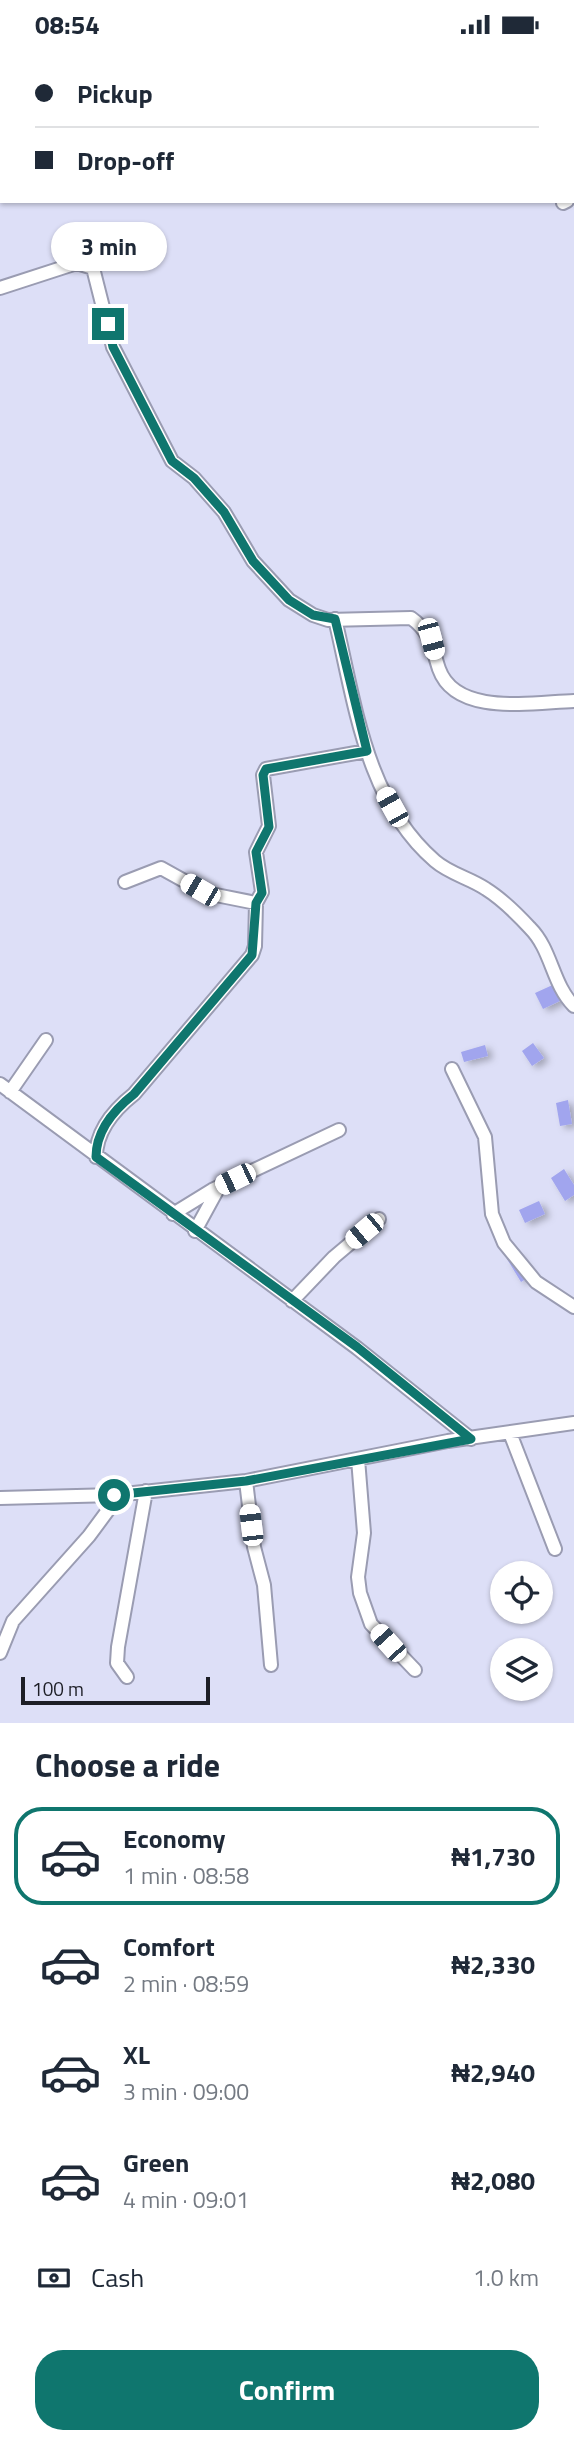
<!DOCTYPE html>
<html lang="en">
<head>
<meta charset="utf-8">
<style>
  body { margin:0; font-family:"Titillium Web",sans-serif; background:#f6f6f7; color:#1f2937; height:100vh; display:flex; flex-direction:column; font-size:26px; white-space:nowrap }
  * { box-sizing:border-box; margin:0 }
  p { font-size:23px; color:#747a83 }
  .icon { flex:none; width:38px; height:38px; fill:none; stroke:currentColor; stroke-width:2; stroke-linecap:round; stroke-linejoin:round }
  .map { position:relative; height:1674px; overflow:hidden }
  .side { display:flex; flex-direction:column; background:#fff; flex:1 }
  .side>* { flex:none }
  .hud { position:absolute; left:0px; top:0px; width:574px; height:154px; box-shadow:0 2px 5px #0004; display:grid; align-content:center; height:154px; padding:0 35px; background:#fff }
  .tools { position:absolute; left:490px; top:1512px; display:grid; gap:14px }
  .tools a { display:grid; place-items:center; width:63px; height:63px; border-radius:50%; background:#fff; box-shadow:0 2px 5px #0004; font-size:35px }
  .scale { position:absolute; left:21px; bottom:18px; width:189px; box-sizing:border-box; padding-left:7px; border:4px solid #1d1e26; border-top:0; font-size:19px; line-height:24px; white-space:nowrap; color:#1d1e26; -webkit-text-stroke:5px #dddff7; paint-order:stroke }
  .end { position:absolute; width:32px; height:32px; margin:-16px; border:9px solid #0f766e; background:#fff; box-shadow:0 0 0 4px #fff }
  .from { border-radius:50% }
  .bubble { position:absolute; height:49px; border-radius:24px; background:#fff; box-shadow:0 2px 5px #0004; font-size:23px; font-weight:700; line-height:49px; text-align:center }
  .car { position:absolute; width:21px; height:42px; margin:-21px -10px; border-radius:9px; box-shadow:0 0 5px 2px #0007; background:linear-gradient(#fff 24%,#345 0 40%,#fff 0 76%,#345 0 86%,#fff 0) }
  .hud b { display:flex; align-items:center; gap:24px; height:66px; font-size:26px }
  .hud b+b { border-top:2px solid #e0e1e3 }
  .hud i { width:18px; height:18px; background:#1f2937 }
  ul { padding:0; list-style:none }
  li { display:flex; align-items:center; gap:21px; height:98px; margin:0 14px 10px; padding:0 21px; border:4px solid transparent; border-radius:28px }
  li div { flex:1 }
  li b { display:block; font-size:26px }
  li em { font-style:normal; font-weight:700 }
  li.selected { border-color:#0f766e }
  li>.icon { width:63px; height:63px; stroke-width:1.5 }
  h2 { padding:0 35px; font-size:32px; line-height:84px }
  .pay { display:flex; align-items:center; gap:18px; height:77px; padding:0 35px; font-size:26px }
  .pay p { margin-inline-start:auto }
  .button { display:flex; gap:14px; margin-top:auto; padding:14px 35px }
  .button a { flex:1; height:80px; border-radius:28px; background:#0f766e; color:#fff; font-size:28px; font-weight:700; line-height:80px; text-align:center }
  .status { display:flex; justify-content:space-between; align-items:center; height:49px; padding:0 35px; background:#fff; direction:ltr }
  .status svg { height:19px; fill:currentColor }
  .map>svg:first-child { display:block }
  .building { fill:#a1a5ee; filter:url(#shadow) }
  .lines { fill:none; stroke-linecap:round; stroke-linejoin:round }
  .minor-casing { stroke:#9a9cb2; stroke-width:16 }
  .minor { stroke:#fff; stroke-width:12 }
  .route { stroke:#0f766e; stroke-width:9 }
</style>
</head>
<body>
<div class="status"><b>08:54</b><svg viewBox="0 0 49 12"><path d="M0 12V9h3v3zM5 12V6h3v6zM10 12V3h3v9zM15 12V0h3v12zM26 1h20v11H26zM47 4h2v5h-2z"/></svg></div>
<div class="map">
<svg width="574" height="1674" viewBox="0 0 574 1674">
  <defs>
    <filter id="shadow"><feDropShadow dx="5" dy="3" stdDeviation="3.5" flood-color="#0004"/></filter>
  </defs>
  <rect width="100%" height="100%" fill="#dddff7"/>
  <!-- building -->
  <path class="building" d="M557,934L564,950L543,960L535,944Z
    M533,994L544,1009L532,1017L522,1002Z
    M485,996L488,1007L464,1013L461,1003Z
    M568,1051L572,1075L560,1077L556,1054Z
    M564,1120L574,1136V1146L565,1152L551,1129Z
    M539,1152L545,1165L525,1174L519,1161Z
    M517,1204L531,1227L521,1233L507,1210Z"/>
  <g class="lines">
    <defs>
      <path id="minor" d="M572,42L574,41
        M563,154L567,152
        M0,239L77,214L93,219L113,298L172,412L194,429L224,463L253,512L289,551L313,566L328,571L411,569C431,583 432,599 439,620C456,668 534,653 574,652
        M335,570C355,654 366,753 435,812C450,825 470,829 486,840C502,850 518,866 530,879C552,901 552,935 574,957
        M125,833L161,819L206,844L256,854
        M452,1020L485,1088L492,1165L504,1194L536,1233L574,1258
        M0,1035L357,1299L471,1390
        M10,1043L46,991
        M96,1108C96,1082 115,1060 134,1045L252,906L255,897L256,854L262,843L256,803L269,777L263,726L266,720L367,702
        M173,1165L212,1141L339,1081
        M195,1182L219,1138
        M292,1252L334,1208L379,1170
        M510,1384L555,1500
        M358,1410L364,1484L358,1528L360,1544L371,1575L415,1621
        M246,1432L254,1498L264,1536L271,1616
        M0,1449L115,1446L246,1432L448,1392L574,1374
        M0,1604L13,1572L89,1487L120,1445
        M127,1628L117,1614L118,1598L146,1442"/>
    </defs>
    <!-- minor casing -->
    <use href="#minor" class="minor-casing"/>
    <!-- minor -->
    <use href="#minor" class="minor"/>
  </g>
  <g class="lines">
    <!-- route -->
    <path class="route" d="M108,275L113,298L172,412L194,429L224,463L253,512L289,551L313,566L335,570L367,702L266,720L263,726L269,778L256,803L262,844L256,854L252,906L134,1045C115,1060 96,1082 96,1108L357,1298L471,1390L246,1432L114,1446"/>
  </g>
</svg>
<div class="tools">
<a><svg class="icon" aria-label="locate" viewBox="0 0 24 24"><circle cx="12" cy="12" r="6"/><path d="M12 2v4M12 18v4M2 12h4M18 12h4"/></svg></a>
<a><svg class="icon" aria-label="layers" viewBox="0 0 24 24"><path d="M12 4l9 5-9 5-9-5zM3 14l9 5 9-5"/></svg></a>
</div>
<div class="scale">100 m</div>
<i class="end from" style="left:114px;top:1446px"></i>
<i class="end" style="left:108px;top:275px"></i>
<div class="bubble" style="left:51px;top:173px;width:116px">3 min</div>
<i class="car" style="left:431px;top:590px;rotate:165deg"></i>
<i class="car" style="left:392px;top:758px;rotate:331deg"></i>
<i class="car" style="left:200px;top:841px;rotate:300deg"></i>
<i class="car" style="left:235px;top:1130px;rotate:244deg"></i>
<i class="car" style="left:364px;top:1182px;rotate:230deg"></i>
<i class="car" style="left:251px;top:1476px;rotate:353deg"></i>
<i class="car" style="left:388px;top:1594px;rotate:318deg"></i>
<div class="hud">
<b><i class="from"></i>Pickup</b>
<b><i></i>Drop-off</b>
</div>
</div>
<section class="side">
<h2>Choose a ride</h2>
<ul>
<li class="selected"><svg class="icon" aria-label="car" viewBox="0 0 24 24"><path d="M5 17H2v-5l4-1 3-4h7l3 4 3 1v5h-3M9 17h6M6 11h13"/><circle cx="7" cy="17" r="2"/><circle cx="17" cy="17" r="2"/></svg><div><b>Economy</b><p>1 min · 08:58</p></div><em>₦1,730</em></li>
<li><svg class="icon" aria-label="car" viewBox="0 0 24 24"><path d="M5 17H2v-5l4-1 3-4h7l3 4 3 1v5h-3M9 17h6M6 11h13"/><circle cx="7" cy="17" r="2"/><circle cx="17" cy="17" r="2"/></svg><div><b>Comfort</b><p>2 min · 08:59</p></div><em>₦2,330</em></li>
<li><svg class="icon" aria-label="car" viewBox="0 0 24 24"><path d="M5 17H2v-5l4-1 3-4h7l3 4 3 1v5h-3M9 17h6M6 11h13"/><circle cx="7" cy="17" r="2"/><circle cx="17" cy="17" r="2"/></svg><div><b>XL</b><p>3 min · 09:00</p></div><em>₦2,940</em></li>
<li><svg class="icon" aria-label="car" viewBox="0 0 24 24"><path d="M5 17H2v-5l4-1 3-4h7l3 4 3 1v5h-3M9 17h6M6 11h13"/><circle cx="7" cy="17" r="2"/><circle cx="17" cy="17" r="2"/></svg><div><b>Green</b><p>4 min · 09:01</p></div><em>₦2,080</em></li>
</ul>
<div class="pay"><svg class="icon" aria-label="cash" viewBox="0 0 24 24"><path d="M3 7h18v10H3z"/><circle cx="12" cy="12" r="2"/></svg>Cash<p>1.0 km</p></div>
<div class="button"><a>Confirm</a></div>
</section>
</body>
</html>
